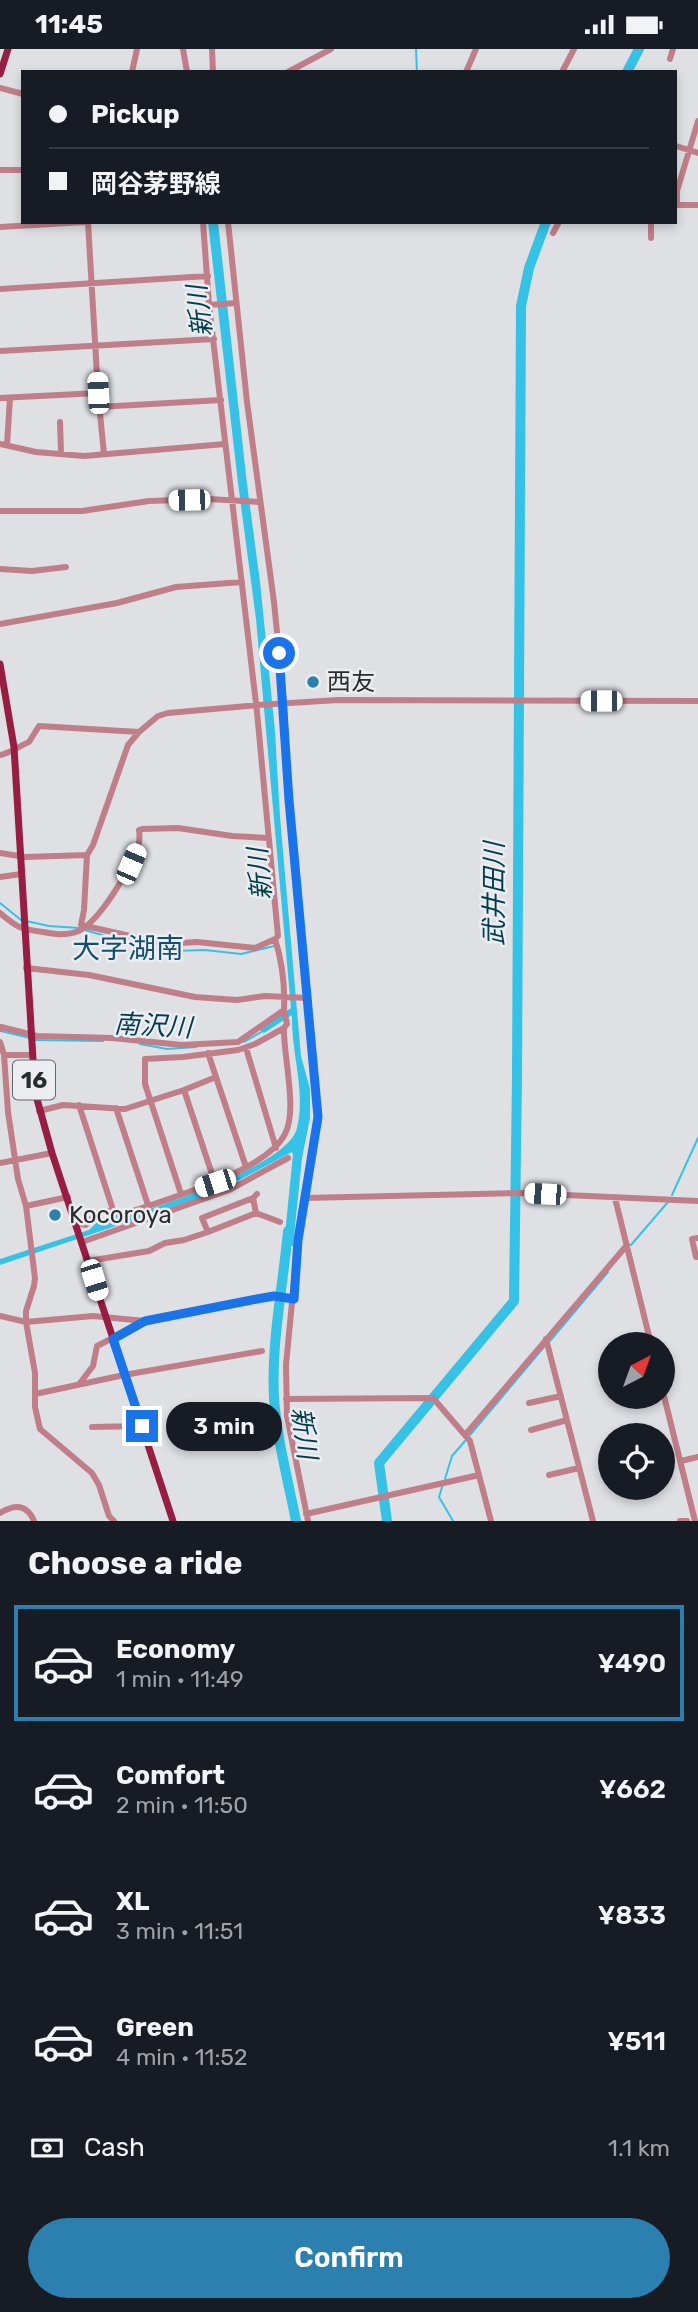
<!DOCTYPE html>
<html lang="en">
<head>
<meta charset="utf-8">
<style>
  body { margin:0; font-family:Rubik,"Noto Sans JP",sans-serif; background:#20242c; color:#f1f3f6; height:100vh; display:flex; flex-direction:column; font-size:26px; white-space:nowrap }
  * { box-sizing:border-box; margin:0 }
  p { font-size:23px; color:#9ea1a6 }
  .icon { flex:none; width:38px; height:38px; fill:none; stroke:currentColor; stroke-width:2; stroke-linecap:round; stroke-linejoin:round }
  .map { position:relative; height:1472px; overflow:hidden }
  .side { display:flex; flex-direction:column; background:#171b24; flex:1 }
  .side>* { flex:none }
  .banner { position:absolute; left:21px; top:21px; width:656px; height:154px; border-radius:0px; box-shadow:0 4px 10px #0003; display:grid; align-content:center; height:154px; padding:0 28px; background:#171b24 }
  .needle { width:46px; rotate:41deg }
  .tools { position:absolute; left:598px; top:1283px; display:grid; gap:14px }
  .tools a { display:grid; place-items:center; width:77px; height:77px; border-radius:50%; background:#171b24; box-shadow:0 4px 10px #0003; font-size:35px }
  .end { position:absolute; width:32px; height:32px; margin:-16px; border:9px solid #1a73e8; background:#fff; box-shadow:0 0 0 4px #fff }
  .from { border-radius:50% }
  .bubble { position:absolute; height:49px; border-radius:24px; background:#171b24; box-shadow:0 4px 10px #0003; font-size:23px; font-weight:600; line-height:49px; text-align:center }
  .car { position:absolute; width:21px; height:42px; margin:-21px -10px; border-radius:9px; box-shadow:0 0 5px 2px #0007; background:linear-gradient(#fff 24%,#345 0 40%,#fff 0 76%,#345 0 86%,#fff 0) }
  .banner b { display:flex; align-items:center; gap:24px; height:66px; font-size:26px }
  .banner b+b { border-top:2px solid #363941 }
  .banner i { width:18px; height:18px; background:#f1f3f6 }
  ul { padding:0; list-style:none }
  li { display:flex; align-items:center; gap:21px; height:116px; margin:0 14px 10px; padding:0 14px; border:4px solid transparent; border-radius:0px }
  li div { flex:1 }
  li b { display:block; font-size:26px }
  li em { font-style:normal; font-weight:600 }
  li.selected { border-color:#2b80b0 }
  li>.icon { width:63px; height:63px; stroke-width:1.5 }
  h2 { padding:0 28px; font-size:32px; line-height:84px }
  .pay { display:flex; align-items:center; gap:18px; height:77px; padding:0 28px; font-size:26px }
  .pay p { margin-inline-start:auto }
  .primary-button { display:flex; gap:14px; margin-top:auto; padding:14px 28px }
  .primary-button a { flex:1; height:80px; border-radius:42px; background:#2b80b0; color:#fff; font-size:28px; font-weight:600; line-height:80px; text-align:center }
  .status { display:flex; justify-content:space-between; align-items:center; height:49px; padding:0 35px; background:#171b24; direction:ltr }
  .status svg { height:19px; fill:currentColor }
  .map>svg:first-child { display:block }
  .water { fill:#36c1e7 }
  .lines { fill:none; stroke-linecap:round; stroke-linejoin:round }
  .stream { stroke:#36c1e7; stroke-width:2 }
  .river { stroke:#36c1e7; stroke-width:10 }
  .minor { stroke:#c07e88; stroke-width:6 }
  .major { stroke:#971d42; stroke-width:7 }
  .route { stroke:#1a73e8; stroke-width:9 }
  .poi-dot { fill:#2b80b0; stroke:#ecedf1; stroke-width:2.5 }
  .labels { text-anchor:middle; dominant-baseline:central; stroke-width:5; stroke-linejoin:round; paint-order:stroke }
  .shield { fill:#ecedf1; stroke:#656668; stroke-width:2 }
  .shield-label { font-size:23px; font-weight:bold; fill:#2b2c2d }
  .poi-label { font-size:24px; fill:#2b2c2d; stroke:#ecedf1; text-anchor:start }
  .water-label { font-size:26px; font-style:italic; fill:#003e4e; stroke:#ecedf1 }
  .quarter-label { font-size:28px; fill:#144f70; stroke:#ecedf1 }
</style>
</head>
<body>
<div class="status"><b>11:45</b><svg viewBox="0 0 49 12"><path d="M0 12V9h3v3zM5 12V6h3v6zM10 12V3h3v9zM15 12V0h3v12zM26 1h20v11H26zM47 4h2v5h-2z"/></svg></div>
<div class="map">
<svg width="698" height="1472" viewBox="0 0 698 1472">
  <rect width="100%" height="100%" fill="#dee0e4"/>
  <!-- water -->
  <path class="water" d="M208,173H218L247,435L260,533L275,682L280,768L301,1007L310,1040V1069L302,1109L293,1197L284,1195L293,1105L292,1103L217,1143L0,1216V1210L89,1181L98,1172L116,1166L122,1169C157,1158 289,1116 297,1079C306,1042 291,1004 292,966L264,984L260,981L291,959L256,570L238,434Z"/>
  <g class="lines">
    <!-- stream -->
    <path class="stream" d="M416,0L417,23
      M0,854L21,871
      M26,872L49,877L79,879
      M85,881L136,896L172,902L205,901L241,905L274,897
      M1,982L30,989
      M35,991L103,992
      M244,993L263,982
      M140,995L167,1000L196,998
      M672,1146L698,1089
      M631,1196L668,1153
      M550,1292L608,1223
      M470,1386L544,1298
      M445,1430L452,1407L465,1392
      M443,1435L439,1448L453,1472"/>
    <!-- river -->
    <path class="river" d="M627,23L639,0
      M288,1182C283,1237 271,1294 274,1349C277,1391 288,1431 296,1472
      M387,1472L379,1414L514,1252L517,1027L521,257L529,219L546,173"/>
    <!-- minor -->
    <path class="minor" d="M183,0L187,23
      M212,0L213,23
      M670,10L673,0
      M132,23L137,0
      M288,23L331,0
      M466,23L476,0
      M562,23L574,0
      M0,39L23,45
      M676,97L698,104
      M0,121H23
      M676,156H698
      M677,156V142L698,72
      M88,173L98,344L104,405
      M228,173L247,353L274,553L284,654L289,751L317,1049L318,1068L298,1191L286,1316L287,1367L308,1472
      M0,178L85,173
      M553,184L559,173
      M651,189V173
      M0,240L208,227
      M209,256L236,254
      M0,302L214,290
      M0,349L98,344
      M99,358L221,351
      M60,373L61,404
      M0,395L36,403L84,407L225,395
      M7,396L10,349
      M0,462H82L149,452L209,450L260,453
      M0,520L32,522L66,518
      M0,575L117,554L176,538L242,533
      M0,706C11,704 19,697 29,693L39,677L139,683
      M0,804L25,808L87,806
      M0,828L21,825
      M0,864C18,879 20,880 43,883C54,885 65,887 76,883C94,877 115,843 124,827C132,813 142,797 139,781L142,780L178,779L232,787L268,789
      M275,890L255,899L197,893L166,895L81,876L84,861L87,806L93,796L128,696L139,683L158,667L168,664L258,656L338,651L698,652
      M26,919L89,926L195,948L237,951L265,947L308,949
      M284,979L287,975L284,961
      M0,980L1,978L37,987L112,989L182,996L238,993L284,961C285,938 282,912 275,890L278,887L257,663L209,256L203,173
      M0,993L4,1006
      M246,999L276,1099
      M208,1004L246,1118
      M32,1006H4L8,1063L18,1130L26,1157L35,1229L34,1237L26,1262V1273L35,1324V1358L40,1380L92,1424L99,1436L109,1467L114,1472
      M184,1041L215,1134
      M79,1056L113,1161
      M116,1059L148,1156
      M39,1062L63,1056L125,1060L184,1041L216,1028
      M0,1114L52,1104
      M304,1149L522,1144L698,1152
      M615,1149L651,1295
      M26,1157L68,1148
      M256,1164L253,1149L257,1145
      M77,1174L86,1176C101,1157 104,1161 124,1165C164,1151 266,1123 285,1085C298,1061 283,1006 284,979L255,995L238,1001L183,1008L145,1010V1035L181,1145
      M208,1183L202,1169L253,1149
      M698,1189L692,1190L696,1208H698
      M82,1193L229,1141L288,1109
      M88,1212L149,1202L165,1194L184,1191L208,1183L256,1164L280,1173
      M0,1267L26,1273L93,1267L145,1272L257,1250L274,1247L294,1250
      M546,1290L593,1472
      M80,1334L93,1317L97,1297L144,1273
      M663,1343L695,1472
      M35,1345L124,1326L262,1302
      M286,1350L433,1349L470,1392L491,1472
      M529,1354L561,1347
      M92,1378L142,1377
      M531,1381L567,1371
      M466,1385L627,1196
      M681,1412L698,1408
      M549,1426L579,1419
      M0,1464C15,1455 27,1455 34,1472
      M306,1465L479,1426
      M680,1472H687"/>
    <!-- major -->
    <path class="major" d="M0,25L8,0
      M0,615L14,698L35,1043L52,1104L173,1472"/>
  </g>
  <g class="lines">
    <!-- route -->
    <path class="route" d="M142,1377L113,1290L145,1272L257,1250L274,1247L294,1250L298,1191L318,1068L289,751L279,604"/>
  </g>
  <!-- markers -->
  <g class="poi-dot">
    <circle cx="313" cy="633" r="7"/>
    <circle cx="55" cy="1166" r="7"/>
  </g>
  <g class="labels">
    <!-- shield labels -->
    <rect class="shield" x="13" y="1011.5" width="42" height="39" rx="5"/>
    <g class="shield-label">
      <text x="34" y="1031">16</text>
    </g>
    <!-- poi labels -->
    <g class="poi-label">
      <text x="327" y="633">西友</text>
      <text x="69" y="1166">Kocoroya</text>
    </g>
    <!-- water labels -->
    <g class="water-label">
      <text transform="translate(200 262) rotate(-97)">新川</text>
      <text transform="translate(260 825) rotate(-95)">新川</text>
      <text transform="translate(494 845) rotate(-90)">武井田川</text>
      <text transform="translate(153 977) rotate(3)">南沢川</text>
      <text transform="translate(304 1384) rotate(82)">新川</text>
    </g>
    <!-- quarter labels -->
    <g class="quarter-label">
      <text x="128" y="899">大字湖南</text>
    </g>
  </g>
</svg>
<div class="tools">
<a><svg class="needle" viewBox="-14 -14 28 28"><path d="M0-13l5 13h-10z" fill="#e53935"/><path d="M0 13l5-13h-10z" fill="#9ea1a6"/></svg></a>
<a><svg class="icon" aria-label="locate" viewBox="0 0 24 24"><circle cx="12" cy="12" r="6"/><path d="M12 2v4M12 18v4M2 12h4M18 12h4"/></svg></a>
</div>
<i class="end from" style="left:279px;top:604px"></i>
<i class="end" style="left:142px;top:1377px"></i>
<div class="bubble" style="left:166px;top:1353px;width:116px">3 min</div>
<i class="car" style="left:98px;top:344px;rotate:357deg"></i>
<i class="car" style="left:189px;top:451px;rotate:269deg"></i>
<i class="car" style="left:601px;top:652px;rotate:270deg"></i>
<i class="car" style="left:131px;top:815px;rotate:23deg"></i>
<i class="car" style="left:215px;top:1134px;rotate:252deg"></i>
<i class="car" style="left:545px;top:1145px;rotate:273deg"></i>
<i class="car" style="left:94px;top:1231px;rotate:163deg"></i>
<div class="banner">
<b><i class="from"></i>Pickup</b>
<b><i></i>岡谷茅野線</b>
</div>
</div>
<section class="side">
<h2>Choose a ride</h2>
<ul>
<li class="selected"><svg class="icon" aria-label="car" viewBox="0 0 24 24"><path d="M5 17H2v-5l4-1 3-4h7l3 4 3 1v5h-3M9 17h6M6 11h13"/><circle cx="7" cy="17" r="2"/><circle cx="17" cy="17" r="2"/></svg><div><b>Economy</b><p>1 min · 11:49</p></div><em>¥490</em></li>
<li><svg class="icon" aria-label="car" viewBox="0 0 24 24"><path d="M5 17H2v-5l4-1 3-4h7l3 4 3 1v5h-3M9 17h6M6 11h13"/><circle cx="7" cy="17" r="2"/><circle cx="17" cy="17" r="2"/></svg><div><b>Comfort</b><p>2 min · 11:50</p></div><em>¥662</em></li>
<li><svg class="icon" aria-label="car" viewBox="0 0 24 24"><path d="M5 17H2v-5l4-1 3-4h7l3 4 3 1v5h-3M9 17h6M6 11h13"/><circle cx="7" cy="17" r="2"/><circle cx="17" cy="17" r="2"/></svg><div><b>XL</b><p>3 min · 11:51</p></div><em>¥833</em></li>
<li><svg class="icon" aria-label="car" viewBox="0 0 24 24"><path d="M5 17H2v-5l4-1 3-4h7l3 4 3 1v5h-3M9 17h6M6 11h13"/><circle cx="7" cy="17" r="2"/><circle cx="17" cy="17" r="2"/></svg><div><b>Green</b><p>4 min · 11:52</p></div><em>¥511</em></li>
</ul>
<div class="pay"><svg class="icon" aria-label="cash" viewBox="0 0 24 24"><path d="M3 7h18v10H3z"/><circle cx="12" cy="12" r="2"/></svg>Cash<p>1.1 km</p></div>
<div class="primary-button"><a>Confirm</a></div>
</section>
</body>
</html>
